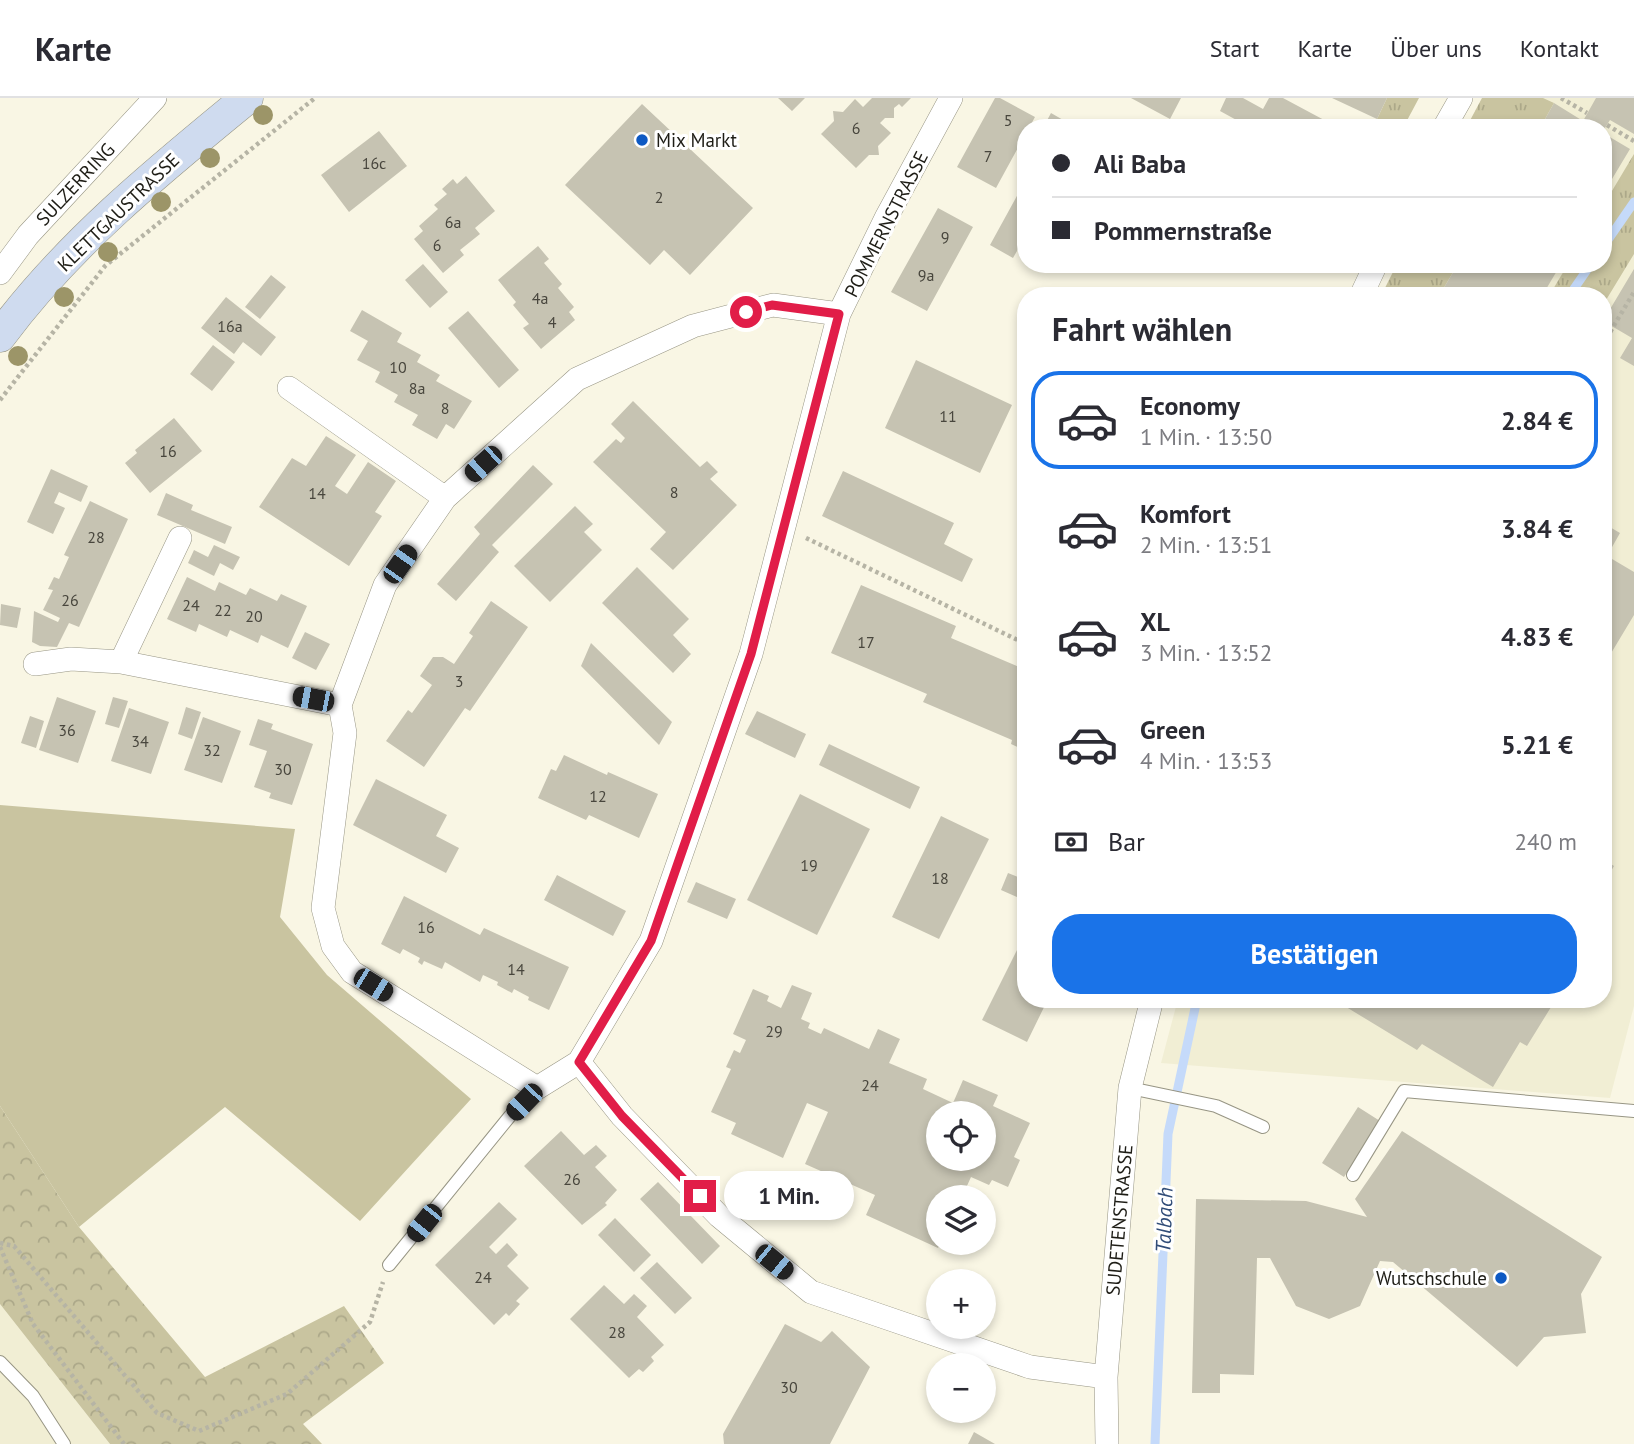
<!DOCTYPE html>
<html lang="de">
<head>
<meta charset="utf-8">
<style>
  body { margin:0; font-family:"PT Sans",sans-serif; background:#f2f2f3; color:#2b2b33; height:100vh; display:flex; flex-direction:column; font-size:26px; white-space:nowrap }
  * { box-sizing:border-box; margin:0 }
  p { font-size:23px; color:#7c7c81 }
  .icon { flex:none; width:38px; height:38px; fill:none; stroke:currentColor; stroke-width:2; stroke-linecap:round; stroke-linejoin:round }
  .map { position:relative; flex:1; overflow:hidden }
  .panel { position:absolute; left:1017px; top:189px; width:595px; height:721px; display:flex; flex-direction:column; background:#fff; border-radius:28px; box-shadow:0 4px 10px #0003 }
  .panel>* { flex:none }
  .hud { position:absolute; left:1017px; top:21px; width:595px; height:154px; border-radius:28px; box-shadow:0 4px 10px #0003; display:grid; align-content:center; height:154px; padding:0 35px; background:#fff }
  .buttons { position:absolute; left:926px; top:1003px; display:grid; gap:14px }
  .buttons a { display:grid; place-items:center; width:70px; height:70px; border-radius:50%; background:#fff; box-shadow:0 4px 10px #0003; font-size:35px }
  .end { position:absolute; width:32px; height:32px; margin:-16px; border:9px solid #e11d48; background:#fff; box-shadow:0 0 0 4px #fff }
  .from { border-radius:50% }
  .bubble { position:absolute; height:49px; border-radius:24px; background:#fff; box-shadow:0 4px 10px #0003; font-size:23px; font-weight:700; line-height:49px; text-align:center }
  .car { position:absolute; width:21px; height:42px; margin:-21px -10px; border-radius:9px; box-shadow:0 0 5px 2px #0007; background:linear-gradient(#222 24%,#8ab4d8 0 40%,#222 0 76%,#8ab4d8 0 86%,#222 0) }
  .hud b { display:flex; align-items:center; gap:24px; height:66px; font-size:26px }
  .hud b+b { border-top:2px solid #e1e1e2 }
  .hud i { width:18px; height:18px; background:#2b2b33 }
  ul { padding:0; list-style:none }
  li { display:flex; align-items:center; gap:21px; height:98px; margin:0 14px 10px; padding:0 21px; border:4px solid transparent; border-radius:28px }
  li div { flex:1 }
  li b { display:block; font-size:26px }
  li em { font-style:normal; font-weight:700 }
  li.on { border-color:#1a73e8 }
  li>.icon { width:63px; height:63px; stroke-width:1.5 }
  h2 { padding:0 35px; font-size:32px; line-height:84px }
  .pay { display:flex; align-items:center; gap:18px; height:77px; padding:0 35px; font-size:26px }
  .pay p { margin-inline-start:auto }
  .button { display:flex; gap:14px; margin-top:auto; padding:14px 35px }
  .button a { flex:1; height:80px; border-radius:28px; background:#1a73e8; color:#fff; font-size:28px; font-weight:700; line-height:80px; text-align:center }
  header { display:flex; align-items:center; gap:42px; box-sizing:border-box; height:98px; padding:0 35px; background:#fff; border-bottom:2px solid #e1e1e2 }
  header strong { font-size:33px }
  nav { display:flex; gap:38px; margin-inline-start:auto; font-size:24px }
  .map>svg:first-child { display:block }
  .built { fill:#f1eed4 }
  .grass { fill:url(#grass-tufts) }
  .forest { fill:url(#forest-crowns) }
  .garden { fill:#c9c4a0 }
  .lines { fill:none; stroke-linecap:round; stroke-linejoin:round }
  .stream { stroke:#c5dafa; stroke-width:9 }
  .building { fill:#c6c3b2; fill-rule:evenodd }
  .service-casing { stroke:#979584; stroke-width:14 }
  .minor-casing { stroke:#979584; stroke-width:24 }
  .secondary-casing { stroke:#979584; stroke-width:33 }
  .path { stroke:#b6b4a5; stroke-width:4.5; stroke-dasharray:3.5 3.5; stroke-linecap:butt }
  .service { stroke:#fff; stroke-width:12 }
  .minor { stroke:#fff; stroke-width:23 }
  .secondary { stroke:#cfdbef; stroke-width:32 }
  .tree { fill:#9c9568 }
  .route { stroke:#e11d48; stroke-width:9 }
  .poi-dot { fill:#0d59c3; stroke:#fff; stroke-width:2.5 }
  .labels { text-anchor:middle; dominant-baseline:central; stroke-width:6; stroke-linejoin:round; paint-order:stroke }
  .number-label { font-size:16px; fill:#48463d }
  .poi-label { font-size:19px; fill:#1e1d16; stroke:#fff; text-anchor:start }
  .street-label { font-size:19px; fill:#1e1d16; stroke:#fff }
  .water-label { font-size:21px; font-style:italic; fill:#314d78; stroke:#fff }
</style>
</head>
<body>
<header>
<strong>Karte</strong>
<nav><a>Start</a><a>Karte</a><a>Über uns</a><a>Kontakt</a></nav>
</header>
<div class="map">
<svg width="1634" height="1346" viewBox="0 0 1634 1346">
  <defs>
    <pattern id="grass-tufts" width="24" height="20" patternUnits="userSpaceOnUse" patternTransform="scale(1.75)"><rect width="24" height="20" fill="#c9c4a0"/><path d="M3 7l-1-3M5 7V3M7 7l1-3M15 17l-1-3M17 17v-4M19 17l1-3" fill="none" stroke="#aca889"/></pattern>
    <pattern id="forest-crowns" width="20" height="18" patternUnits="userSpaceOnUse" patternTransform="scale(1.75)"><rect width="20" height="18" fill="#c9c4a0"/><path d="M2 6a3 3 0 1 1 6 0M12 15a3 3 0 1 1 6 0" fill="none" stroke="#aca889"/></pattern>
  </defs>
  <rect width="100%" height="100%" fill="#f9f6e4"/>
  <!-- built -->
  <path class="built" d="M1483,0H1634V908L1610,1000L1161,965L1178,901H1603V198H1381L1397,166H1603V30H1467Z
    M0,1206L110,1346H0Z"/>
  <!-- grass -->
  <path class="grass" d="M1387,0H1419L1403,30L1377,21Z
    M1482,0H1543L1554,5L1540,30H1466Z
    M1634,56V156L1603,207V198H1549L1568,166H1603V108Z
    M1397,166H1458L1439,198H1381Z"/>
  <!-- forest -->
  <path class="forest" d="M0,1008L79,1129L205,1279L344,1208L384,1265L303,1326L322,1346H110L0,1206Z"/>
  <!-- garden -->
  <path class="garden" d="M0,707L295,731L280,819L327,877L471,1001L360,1123L225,1009L79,1129L0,1008Z"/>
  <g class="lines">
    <!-- stream -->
    <path class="stream" d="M1603,149L1634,104
      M1569,198L1591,166
      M1155,1346L1168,1036L1197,901"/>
  </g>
  <!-- building -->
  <path class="building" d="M778,0H805L792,13Z
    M872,0H911L902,9L899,6L894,10V20H885L880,25L891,35L878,48L879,57H869L856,70L821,36L834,23L833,13L843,14L855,1L863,9Z
    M995,0H1000L1035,19L1029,30H1026V35L996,90L957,69Z
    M1131,0H1181L1170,21Z
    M1226,0H1243L1263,11L1269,0H1283L1339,30H1251L1220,13Z
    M1332,0H1387L1377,21Z
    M1596,0H1634V36L1610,22L1603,33V30H1540L1554,5L1583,23Z
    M642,6L753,110L690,177L664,152L650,167L565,87Z
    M1051,15L1077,30H1043Z
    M379,33L407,68L349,114L321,77Z
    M1603,35L1630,51L1603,96Z
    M466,78L495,113L475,130L480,136L460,152L464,157L443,175L414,141L423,133L419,128L438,111L434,107L447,96L442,91L453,81L457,86Z
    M1018,96L1026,100V137L1013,160L990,147Z
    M938,110L973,129L927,213L891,194Z
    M538,148L549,161L544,165L562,186L558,190L574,209L569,214L575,222L541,251L523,230L529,226L513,207L516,204L498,182Z
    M423,166L448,194L430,210L405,182Z
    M1458,166H1561L1542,198H1439Z
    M1634,171V268L1620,260L1632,240L1603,223Z
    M271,177L286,189L260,221L245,209Z
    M226,199L276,239L261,258L243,244L234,256L201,230Z
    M362,212L402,235L397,244L421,257L417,264L440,277L436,283L472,303L454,331L446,326L437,341L412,327L418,317L394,304L398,297L375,284L380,274L357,262L368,243L350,233Z
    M468,213L519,272L499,290L448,230Z
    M213,247L235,264L212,293L190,276Z
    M916,262L1012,307L980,375L885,330Z
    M633,303L700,369L707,363L718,374L710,381L737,407L673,472L650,451L666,434L593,364L616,341L621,345L625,340L611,326Z
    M174,320L202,353L150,395L125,365L137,355L135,352Z
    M326,338L356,357L335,388L347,396L368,364L396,383L375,414L382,418L349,468L259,409L292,360L306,368Z
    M533,367L553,386L492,447L499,454L456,503L437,486L480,436L474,429Z
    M51,371L88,388L81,404L59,394L54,405L65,410L53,436L27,424Z
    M843,373L954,425L944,446L973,461L962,484L822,418Z
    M166,395L193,407L191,412L232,429L225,446L157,417Z
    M90,403L128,421L79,529L69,525L57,549L40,548L32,544L34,513L58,524L60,520L43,512L53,492L48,491L54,479L59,481L69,459L64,457Z
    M575,408L593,426L584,434L602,452L550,504L514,468Z
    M1603,425L1620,435L1607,458L1634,474V517L1607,562L1603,560Z
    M214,447L240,459L233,472L220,465L214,478L188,465L194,452L208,459Z
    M637,469L689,521L673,537L691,556L673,575L602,505Z
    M187,479L215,493L219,484L246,497L250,490L277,503L281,496L307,508L288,550L261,537L258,545L230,532L227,539L199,526L196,534L167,521Z
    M861,487L956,528L951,540L1026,572V653L1011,646L1012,642L923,604L927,596L831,555Z
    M491,503L528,529L470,613L465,610L424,669L386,643L408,612L412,615L432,587L420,578L433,559H443L454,566L473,538L469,535Z
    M1,506L21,510L17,530L0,527Z
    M305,534L330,546L316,572L292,560Z
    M591,545L672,624L659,647L581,568Z
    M57,599L96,613L78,665L39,652Z
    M113,599L128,603L119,630L105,626Z
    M186,609L201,614L192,641L178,636Z
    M129,610L169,624L151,676L111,663Z
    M757,613L806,636L795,660L745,636Z
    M30,618L44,623L36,650L21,645Z
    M203,619L241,633L222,685L184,672Z
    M258,621L273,626L271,631L313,646L292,707L269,700L271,695L254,689L267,653L249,647Z
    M829,646L920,689L910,711L819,667Z
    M564,657L607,677L608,674L658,696L639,740L589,717L586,722L538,700L551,671L556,673Z
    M376,681L447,717L436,738L459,750L446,775L353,727Z
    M800,696L870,731L817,837L747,802Z
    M941,718L989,741L939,841L892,819Z
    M1603,761L1614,768L1603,787Z
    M1008,775L1026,782V803L1001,792Z
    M557,777L626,813L613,838L544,802Z
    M696,784L736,801L727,821L687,804Z
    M404,798L480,837L484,830L569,869L549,912L528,902L529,899L514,891L512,895L497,887L498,884L483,877L480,884L445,864L442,871L424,863L422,867L418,864L420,860L403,851L400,856L381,846Z
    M1026,834V901H1048L1027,944L982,922Z
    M792,887L812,895L801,921L810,925L808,930L821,936L824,930L869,951L878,931L900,941L889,965L927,981L923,991L953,1005L963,982L998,997L993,1008L1030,1025L1014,1059L1020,1062L1008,1089L992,1082L989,1087L971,1079L962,1099H938V1144H941L938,1150L866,1117L875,1097L805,1066L828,1014L807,1005L783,1060L731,1036L736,1025L711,1014L731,971L726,969L734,952L740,955L746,942L733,936L753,891L769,898L767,903L781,910ZM938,1015H984V1060H938Z
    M1333,901H1556L1527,948L1520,944L1493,989L1422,946L1417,952Z
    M1358,1009L1380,1023L1344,1079L1322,1065Z
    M561,1033L584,1057L596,1047L607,1058L595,1069L617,1092L605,1105L607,1107L582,1127L524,1068Z
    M1402,1033L1602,1159L1581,1196L1586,1235L1544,1239L1517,1269L1393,1164L1380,1163L1360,1208L1329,1221L1296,1208L1270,1160H1257L1254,1277L1220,1276V1295H1192L1196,1101L1306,1103L1367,1119L1355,1101Z
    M658,1084L720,1148L702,1166L640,1101Z
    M499,1104L517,1121L489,1149L496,1156L507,1145L518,1157L507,1168L529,1190L516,1203L520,1206L509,1218L506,1215L494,1227L435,1167Z
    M615,1120L651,1157L634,1174L598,1137Z
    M657,1164L692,1200L675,1216L640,1180Z
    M604,1187L624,1206L634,1196L647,1208L637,1219L664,1247L651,1259L654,1263L643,1274L639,1271L629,1280L570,1221Z
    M785,1226L821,1244L832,1233L870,1269L830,1346H724L723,1336Z
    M974,1334L995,1346H968Z"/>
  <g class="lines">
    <defs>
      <path id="service" d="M1130,990L1216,1008L1263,1029
        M1353,1077L1404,993L1634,1013
        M389,1167L510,1018L537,990
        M0,1264L33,1298L64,1346"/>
      <path id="minor" d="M1444,30L1461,0
        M0,175L28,137L155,0
        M1361,198L1376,166
        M839,216L773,207L693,228L577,281L445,400L385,487L340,607L345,635L323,810L333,848L352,874L537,990L579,964L651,843L751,556L839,216L886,120L951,0
        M289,290L445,400
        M180,440L121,564L340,607
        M35,566L71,561L121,564
        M579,964L622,1018L719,1118L811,1194L1030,1269L1106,1279
        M1107,1346L1106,1279L1130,990L1152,901"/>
      <path id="secondary" d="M0,238C68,146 159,72 247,0"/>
    </defs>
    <!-- service casing -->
    <use href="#service" class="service-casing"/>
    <!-- minor casing -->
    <use href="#minor" class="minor-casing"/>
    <!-- secondary casing -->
    <use href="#secondary" class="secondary-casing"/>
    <!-- path -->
    <path class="path" d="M1561,0L1587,15
      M1607,27L1634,43
      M1603,246L1634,194
      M0,302L105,168L315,0
      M806,440L1026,546
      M0,1145L14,1148L157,1315L199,1333L287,1296L370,1224L383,1184
      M0,1149L33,1226L124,1346"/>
    <!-- service -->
    <use href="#service" class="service"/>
    <!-- minor -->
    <use href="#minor" class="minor"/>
    <!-- secondary -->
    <use href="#secondary" class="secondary"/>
  </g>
  <!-- trees -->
  <g class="tree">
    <circle cx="263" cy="17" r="10"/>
    <circle cx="210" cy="60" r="10"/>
    <circle cx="161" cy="104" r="10"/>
    <circle cx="108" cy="154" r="10"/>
    <circle cx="64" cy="199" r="10"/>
    <circle cx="18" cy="258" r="10"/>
  </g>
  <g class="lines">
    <!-- route -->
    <path class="route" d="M700,1098L622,1018L579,964L651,843L678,765L751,556L839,216L772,207L746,214"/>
  </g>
  <!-- markers -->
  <g class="poi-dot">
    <circle cx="642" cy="42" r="7"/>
    <circle cx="1501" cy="1180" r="7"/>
  </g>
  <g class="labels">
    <!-- number labels -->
    <g class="number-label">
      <text x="1008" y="22">5</text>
      <text x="856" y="30">6</text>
      <text x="988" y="58">7</text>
      <text x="374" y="65">16c</text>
      <text x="659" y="99">2</text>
      <text x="453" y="124">6a</text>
      <text x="945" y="139">9</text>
      <text x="437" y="147">6</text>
      <text x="926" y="177">9a</text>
      <text x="540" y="200">4a</text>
      <text x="552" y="224">4</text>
      <text x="230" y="228">16a</text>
      <text x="398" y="269">10</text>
      <text x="417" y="290">8a</text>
      <text x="445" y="310">8</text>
      <text x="948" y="318">11</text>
      <text x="168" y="353">16</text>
      <text x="674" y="394">8</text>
      <text x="317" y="395">14</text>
      <text x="96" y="439">28</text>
      <text x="70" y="502">26</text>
      <text x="191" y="507">24</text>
      <text x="223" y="512">22</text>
      <text x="254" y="518">20</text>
      <text x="866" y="544">17</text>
      <text x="459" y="583">3</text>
      <text x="67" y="632">36</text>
      <text x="140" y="643">34</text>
      <text x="212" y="652">32</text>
      <text x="283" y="671">30</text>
      <text x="598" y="698">12</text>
      <text x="809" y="767">19</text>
      <text x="940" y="780">18</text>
      <text x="426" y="829">16</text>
      <text x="516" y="871">14</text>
      <text x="774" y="933">29</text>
      <text x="870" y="987">24</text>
      <text x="572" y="1081">26</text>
      <text x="483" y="1179">24</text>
      <text x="617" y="1234">28</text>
      <text x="789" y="1289">30</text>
    </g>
    <!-- poi labels -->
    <g class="poi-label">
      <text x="656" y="42">Mix Markt</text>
      <text x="1487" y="1180" text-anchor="end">Wutschschule</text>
    </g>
    <!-- street labels -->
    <g class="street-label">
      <text transform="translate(75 86) rotate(-47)">SULZERRING</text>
      <text transform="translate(118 114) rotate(-44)">KLETTGAUSTRASSE</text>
      <text transform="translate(886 126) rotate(-63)">POMMERNSTRASSE</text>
      <text transform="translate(1119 1122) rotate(-85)">SUDETENSTRASSE</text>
    </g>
    <!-- water labels -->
    <g class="water-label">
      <text transform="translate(1164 1122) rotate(-88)">Talbach</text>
    </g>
  </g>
</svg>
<div class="buttons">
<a><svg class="icon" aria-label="locate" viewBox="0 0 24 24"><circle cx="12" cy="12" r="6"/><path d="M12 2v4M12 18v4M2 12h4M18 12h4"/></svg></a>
<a><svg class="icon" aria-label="layers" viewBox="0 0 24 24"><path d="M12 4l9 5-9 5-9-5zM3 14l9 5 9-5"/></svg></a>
<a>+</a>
<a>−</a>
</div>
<i class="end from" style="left:746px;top:214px"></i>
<i class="end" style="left:700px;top:1098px"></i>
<div class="bubble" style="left:724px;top:1073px;width:130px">1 Min.</div>
<i class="car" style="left:483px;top:366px;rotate:228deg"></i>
<i class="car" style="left:400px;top:466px;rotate:35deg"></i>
<i class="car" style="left:313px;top:601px;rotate:281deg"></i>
<i class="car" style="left:373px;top:887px;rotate:122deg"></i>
<i class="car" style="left:524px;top:1004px;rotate:224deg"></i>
<i class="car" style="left:424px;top:1125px;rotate:219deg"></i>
<i class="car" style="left:774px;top:1164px;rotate:129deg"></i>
<div class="hud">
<b><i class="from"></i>Ali Baba</b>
<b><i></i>Pommernstraße</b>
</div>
<section class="panel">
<h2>Fahrt wählen</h2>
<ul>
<li class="on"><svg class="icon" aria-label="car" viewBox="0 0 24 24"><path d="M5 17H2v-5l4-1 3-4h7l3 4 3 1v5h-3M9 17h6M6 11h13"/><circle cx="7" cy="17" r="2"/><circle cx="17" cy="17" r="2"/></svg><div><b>Economy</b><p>1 Min. · 13:50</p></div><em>2.84 €</em></li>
<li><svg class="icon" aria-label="car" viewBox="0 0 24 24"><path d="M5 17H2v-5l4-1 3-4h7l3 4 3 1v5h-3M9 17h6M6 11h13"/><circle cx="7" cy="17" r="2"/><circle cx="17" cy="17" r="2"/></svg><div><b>Komfort</b><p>2 Min. · 13:51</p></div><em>3.84 €</em></li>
<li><svg class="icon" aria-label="car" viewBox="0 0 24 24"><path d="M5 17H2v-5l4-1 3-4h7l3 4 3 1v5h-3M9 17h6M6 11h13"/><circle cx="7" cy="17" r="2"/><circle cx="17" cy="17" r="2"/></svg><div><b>XL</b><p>3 Min. · 13:52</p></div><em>4.83 €</em></li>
<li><svg class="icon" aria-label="car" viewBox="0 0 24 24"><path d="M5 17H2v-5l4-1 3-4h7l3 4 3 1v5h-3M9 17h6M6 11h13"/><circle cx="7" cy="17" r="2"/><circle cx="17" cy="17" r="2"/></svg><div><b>Green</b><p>4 Min. · 13:53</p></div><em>5.21 €</em></li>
</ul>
<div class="pay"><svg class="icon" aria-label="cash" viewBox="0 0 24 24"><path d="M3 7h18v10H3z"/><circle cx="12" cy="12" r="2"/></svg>Bar<p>240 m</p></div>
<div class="button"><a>Bestätigen</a></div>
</section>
</div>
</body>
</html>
